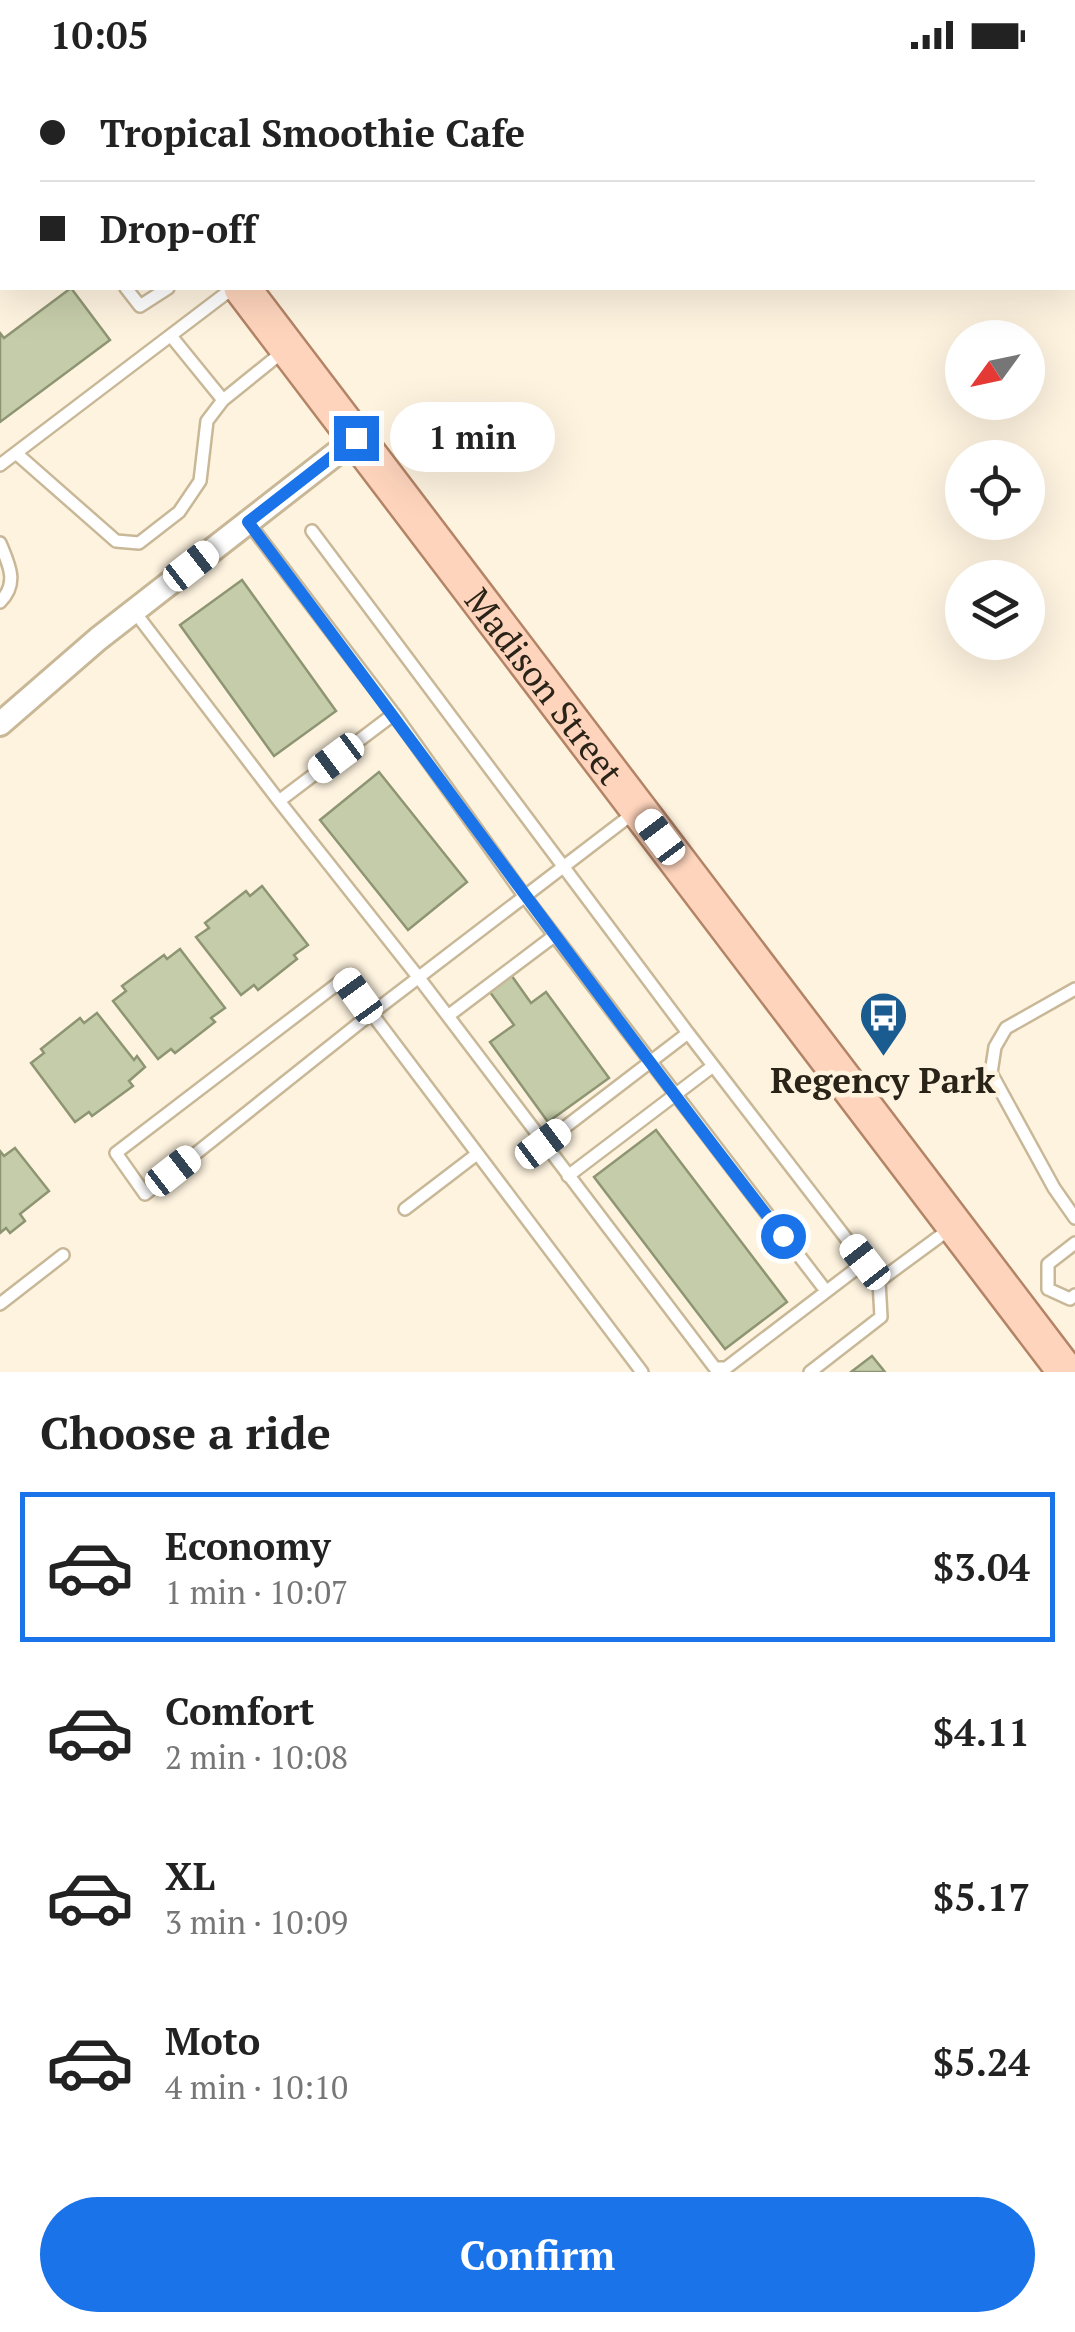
<!DOCTYPE html>
<html lang="en">
<head>
<meta charset="utf-8">
<style>
  body { margin:0; font-family:"PT Serif",serif; background:#f6f6f6; color:#222; height:100vh; display:flex; flex-direction:column; font-size:38px; white-space:nowrap }
  * { box-sizing:border-box; margin:0 }
  p { font-size:32px; color:#767676 }
  .icon { flex:none; width:55px; height:55px; fill:none; stroke:currentColor; stroke-width:2; stroke-linecap:round; stroke-linejoin:round }
  .map { position:relative; height:1302px; overflow:hidden }
  .side { display:flex; flex-direction:column; background:#fff; flex:1 }
  .side>* { flex:none }
  .top-card { position:absolute; left:0px; top:0px; width:1075px; height:220px; box-shadow:0 10px 40px #0002; display:grid; align-content:center; height:220px; padding:0 40px; background:#fff }
  .needle { width:65px; rotate:237deg }
  .tools { position:absolute; left:945px; top:250px; display:grid; gap:20px }
  .tools a { display:grid; place-items:center; width:100px; height:100px; border-radius:50%; background:#fff; box-shadow:0 10px 40px #0002; font-size:50px }
  .end { position:absolute; width:45px; height:45px; margin:-22px; border:12px solid #1a73e8; background:#fff; box-shadow:0 0 0 5px #fff }
  .from { border-radius:50% }
  .bubble { position:absolute; height:70px; border-radius:35px; background:#fff; box-shadow:0 10px 40px #0002; font-size:32px; font-weight:600; line-height:70px; text-align:center }
  .car { position:absolute; width:30px; height:60px; margin:-30px -15px; border-radius:12px; box-shadow:0 0 8px 2px #0007; background:linear-gradient(#fff 24%,#345 0 40%,#fff 0 76%,#345 0 86%,#fff 0) }
  .top-card b { display:flex; align-items:center; gap:35px; height:95px; font-size:38px }
  .top-card b+b { border-top:2px solid #e0e0e0 }
  .top-card i { width:25px; height:25px; background:#222 }
  ul { padding:0; list-style:none }
  li { display:flex; align-items:center; gap:30px; height:150px; margin:0 20px 15px; padding:0 20px; border:5px solid transparent; border-radius:0px }
  li div { flex:1 }
  li b { display:block; font-size:38px }
  li em { font-style:normal; font-weight:600 }
  li.on { border-color:#1a73e8 }
  li>.icon { width:90px; height:90px; stroke-width:1.5 }
  h2 { padding:0 40px; font-size:45px; line-height:120px }
  .action { display:flex; gap:20px; margin-top:auto; padding:20px 40px }
  .action a { flex:1; height:115px; border-radius:60px; background:#1a73e8; color:#fff; font-size:40px; font-weight:600; line-height:115px; text-align:center }
  .status { display:flex; justify-content:space-between; align-items:center; height:70px; padding:0 50px; background:#fff; direction:ltr }
  .status svg { height:28px; fill:currentColor }
  .map>svg:first-child { display:block }
  .building { fill:#c5cca9; stroke:#8e9573; stroke-width:2.5 }
  .lines { fill:none; stroke-linecap:round; stroke-linejoin:round }
  .service-casing { stroke:#c9b897; stroke-width:16 }
  .minor-casing { stroke:#c9b897; stroke-width:28 }
  .primary-casing { stroke:#b38466; stroke-width:40 }
  .service { stroke:#fff; stroke-width:11 }
  .minor { stroke:#fff; stroke-width:22 }
  .primary { stroke:#fed4bc; stroke-width:35 }
  .route { stroke:#1a73e8; stroke-width:12 }
  .labels { text-anchor:middle; dominant-baseline:central; stroke-width:9; stroke-linejoin:round; paint-order:stroke }
  .street-label { font-size:35px; fill:#2a2317; stroke:#fef3df }
  .poi-label { font-size:35px; font-weight:bold; fill:#2a2317; stroke:#fef3df }
</style>
</head>
<body>
<div class="status"><b>10:05</b><svg viewBox="0 0 49 12"><path d="M0 12V9h3v3zM5 12V6h3v6zM10 12V3h3v9zM15 12V0h3v12zM26 1h20v11H26zM47 4h2v5h-2z"/></svg></div>
<div class="map">
<svg width="1075" height="1302" viewBox="0 0 1075 1302">
  <rect width="100%" height="100%" fill="#fef3df"/>
  <!-- building -->
  <path class="building" d="M71,218L110,270L0,352V263L4,268Z
    M242,510L336,641L274,686L180,555Z
    M379,702L467,812L408,860L320,750Z
    M262,816L308,875L294,885L297,889L258,920L254,915L241,925L196,867L209,858L205,853L246,821L250,826Z
    M180,879L225,938L211,948L215,952L175,983L171,979L158,989L113,931L126,921L122,916L164,885L167,889Z
    M509,902L531,933L546,922L609,1008L548,1052L490,972L514,955L487,918Z
    M97,943L134,990L137,986L145,997L129,1011L133,1016L92,1046L89,1042L75,1052L31,993L44,983L41,979L80,948L84,953Z
    M656,1060L787,1232L725,1279L594,1107Z
    M15,1078L49,1121L20,1144L25,1151L10,1163L6,1158L0,1163V1081L4,1086Z
    M872,1286L885,1302H851Z"/>
  <g class="lines">
    <defs>
      <path id="service" d="M47,2L51,0
        M0,41L2,39
        M0,203L2,202
        M126,218L140,236L168,218
        M171,266L223,330L285,280
        M17,384L116,471L139,473L179,442L200,411L207,351L223,330
        M0,395L233,218
        M248,452L394,644L525,827L826,1221
        M312,461L688,963L543,1074
        M0,473C9,495 19,513 0,532
        M134,541L279,731L419,908L715,1298H726L865,1192
        M279,731L394,644
        M635,742L372,943L145,1124L116,1083L345,908C444,1040 543,1171 642,1302
        M1075,919L1006,958L995,977L991,1003L1054,1118L1075,1148
        M448,946L554,866
        M688,963L879,1211
        M568,1106L713,996
        M405,1139L477,1084
        M1048,1219V1194L1075,1173
        M1048,1219L1070,1229L1075,1225
        M0,1234L63,1185
        M810,1302L881,1247L879,1211L951,1158"/>
      <path id="minor" d="M154,2L156,0
        M0,138L2,136
        M0,654L98,569L356,368"/>
      <g id="primary">
        <path d="M77,0L79,2"/>
        <path id="s1" d="M242,218L1066,1302"/>
      </g>
    </defs>
    <!-- service casing -->
    <use href="#service" class="service-casing"/>
    <!-- minor casing -->
    <use href="#minor" class="minor-casing"/>
    <!-- primary casing -->
    <use href="#primary" class="primary-casing"/>
    <!-- service -->
    <use href="#service" class="service"/>
    <!-- minor -->
    <use href="#minor" class="minor"/>
    <!-- primary -->
    <use href="#primary" class="primary"/>
  </g>
  <g class="lines">
    <!-- route -->
    <path class="route" d="M356,368L248,452C427,689 600,931 783,1166"/>
  </g>
  <!-- icons -->
  <defs>
    <symbol id="bus-pin" viewBox="-11 -11 22 30"><path d="M0 17L-7.5 6A9.5 9.5 0 1 1 7.5 6Z" fill="#1a5b90" stroke="#fef3df"/><path d="M-5-6H5V4H4V6H2V4H-2V6H-4V4H-5ZM-3.5-4V0h7V-4ZM-3.5 1.2v1.5H-2V1.2ZM2 1.2v1.5H3.5V1.2Z" fill="#fff"/></symbol>
  </defs>
  <g fill-rule="evenodd">
    <use href="#bus-pin" x="856" y="918" width="55" height="75"/>
  </g>
  <g class="labels">
    <!-- street labels -->
    <g class="street-label">
      <text stroke="none"><textPath href="#s1" startOffset="500">Madison Street</textPath></text>
    </g>
    <!-- poi labels -->
    <g class="poi-label">
      <text x="883" y="1010">Regency Park</text>
    </g>
  </g>
</svg>
<div class="tools">
<a><svg class="needle" viewBox="-14 -14 28 28"><path d="M0-13l5 13h-10z" fill="#e53935"/><path d="M0 13l5-13h-10z" fill="#767676"/></svg></a>
<a><svg class="icon" aria-label="locate" viewBox="0 0 24 24"><circle cx="12" cy="12" r="6"/><path d="M12 2v4M12 18v4M2 12h4M18 12h4"/></svg></a>
<a><svg class="icon" aria-label="layers" viewBox="0 0 24 24"><path d="M12 4l9 5-9 5-9-5zM3 14l9 5 9-5"/></svg></a>
</div>
<i class="end from" style="left:783px;top:1166px"></i>
<i class="end" style="left:356px;top:368px"></i>
<div class="bubble" style="left:390px;top:332px;width:165px">1 min</div>
<i class="car" style="left:191px;top:496px;rotate:52deg"></i>
<i class="car" style="left:336px;top:688px;rotate:233deg"></i>
<i class="car" style="left:660px;top:767px;rotate:323deg"></i>
<i class="car" style="left:358px;top:926px;rotate:324deg"></i>
<i class="car" style="left:543px;top:1074px;rotate:53deg"></i>
<i class="car" style="left:173px;top:1101px;rotate:52deg"></i>
<i class="car" style="left:865px;top:1192px;rotate:322deg"></i>
<div class="top-card">
<b><i class="from"></i>Tropical Smoothie Cafe</b>
<b><i></i>Drop-off</b>
</div>
</div>
<section class="side">
<h2>Choose a ride</h2>
<ul>
<li class="on"><svg class="icon" aria-label="car" viewBox="0 0 24 24"><path d="M5 17H2v-5l4-1 3-4h7l3 4 3 1v5h-3M9 17h6M6 11h13"/><circle cx="7" cy="17" r="2"/><circle cx="17" cy="17" r="2"/></svg><div><b>Economy</b><p>1 min · 10:07</p></div><em>$3.04</em></li>
<li><svg class="icon" aria-label="car" viewBox="0 0 24 24"><path d="M5 17H2v-5l4-1 3-4h7l3 4 3 1v5h-3M9 17h6M6 11h13"/><circle cx="7" cy="17" r="2"/><circle cx="17" cy="17" r="2"/></svg><div><b>Comfort</b><p>2 min · 10:08</p></div><em>$4.11</em></li>
<li><svg class="icon" aria-label="car" viewBox="0 0 24 24"><path d="M5 17H2v-5l4-1 3-4h7l3 4 3 1v5h-3M9 17h6M6 11h13"/><circle cx="7" cy="17" r="2"/><circle cx="17" cy="17" r="2"/></svg><div><b>XL</b><p>3 min · 10:09</p></div><em>$5.17</em></li>
<li><svg class="icon" aria-label="car" viewBox="0 0 24 24"><path d="M5 17H2v-5l4-1 3-4h7l3 4 3 1v5h-3M9 17h6M6 11h13"/><circle cx="7" cy="17" r="2"/><circle cx="17" cy="17" r="2"/></svg><div><b>Moto</b><p>4 min · 10:10</p></div><em>$5.24</em></li>
</ul>
<div class="action"><a>Confirm</a></div>
</section>
</body>
</html>
